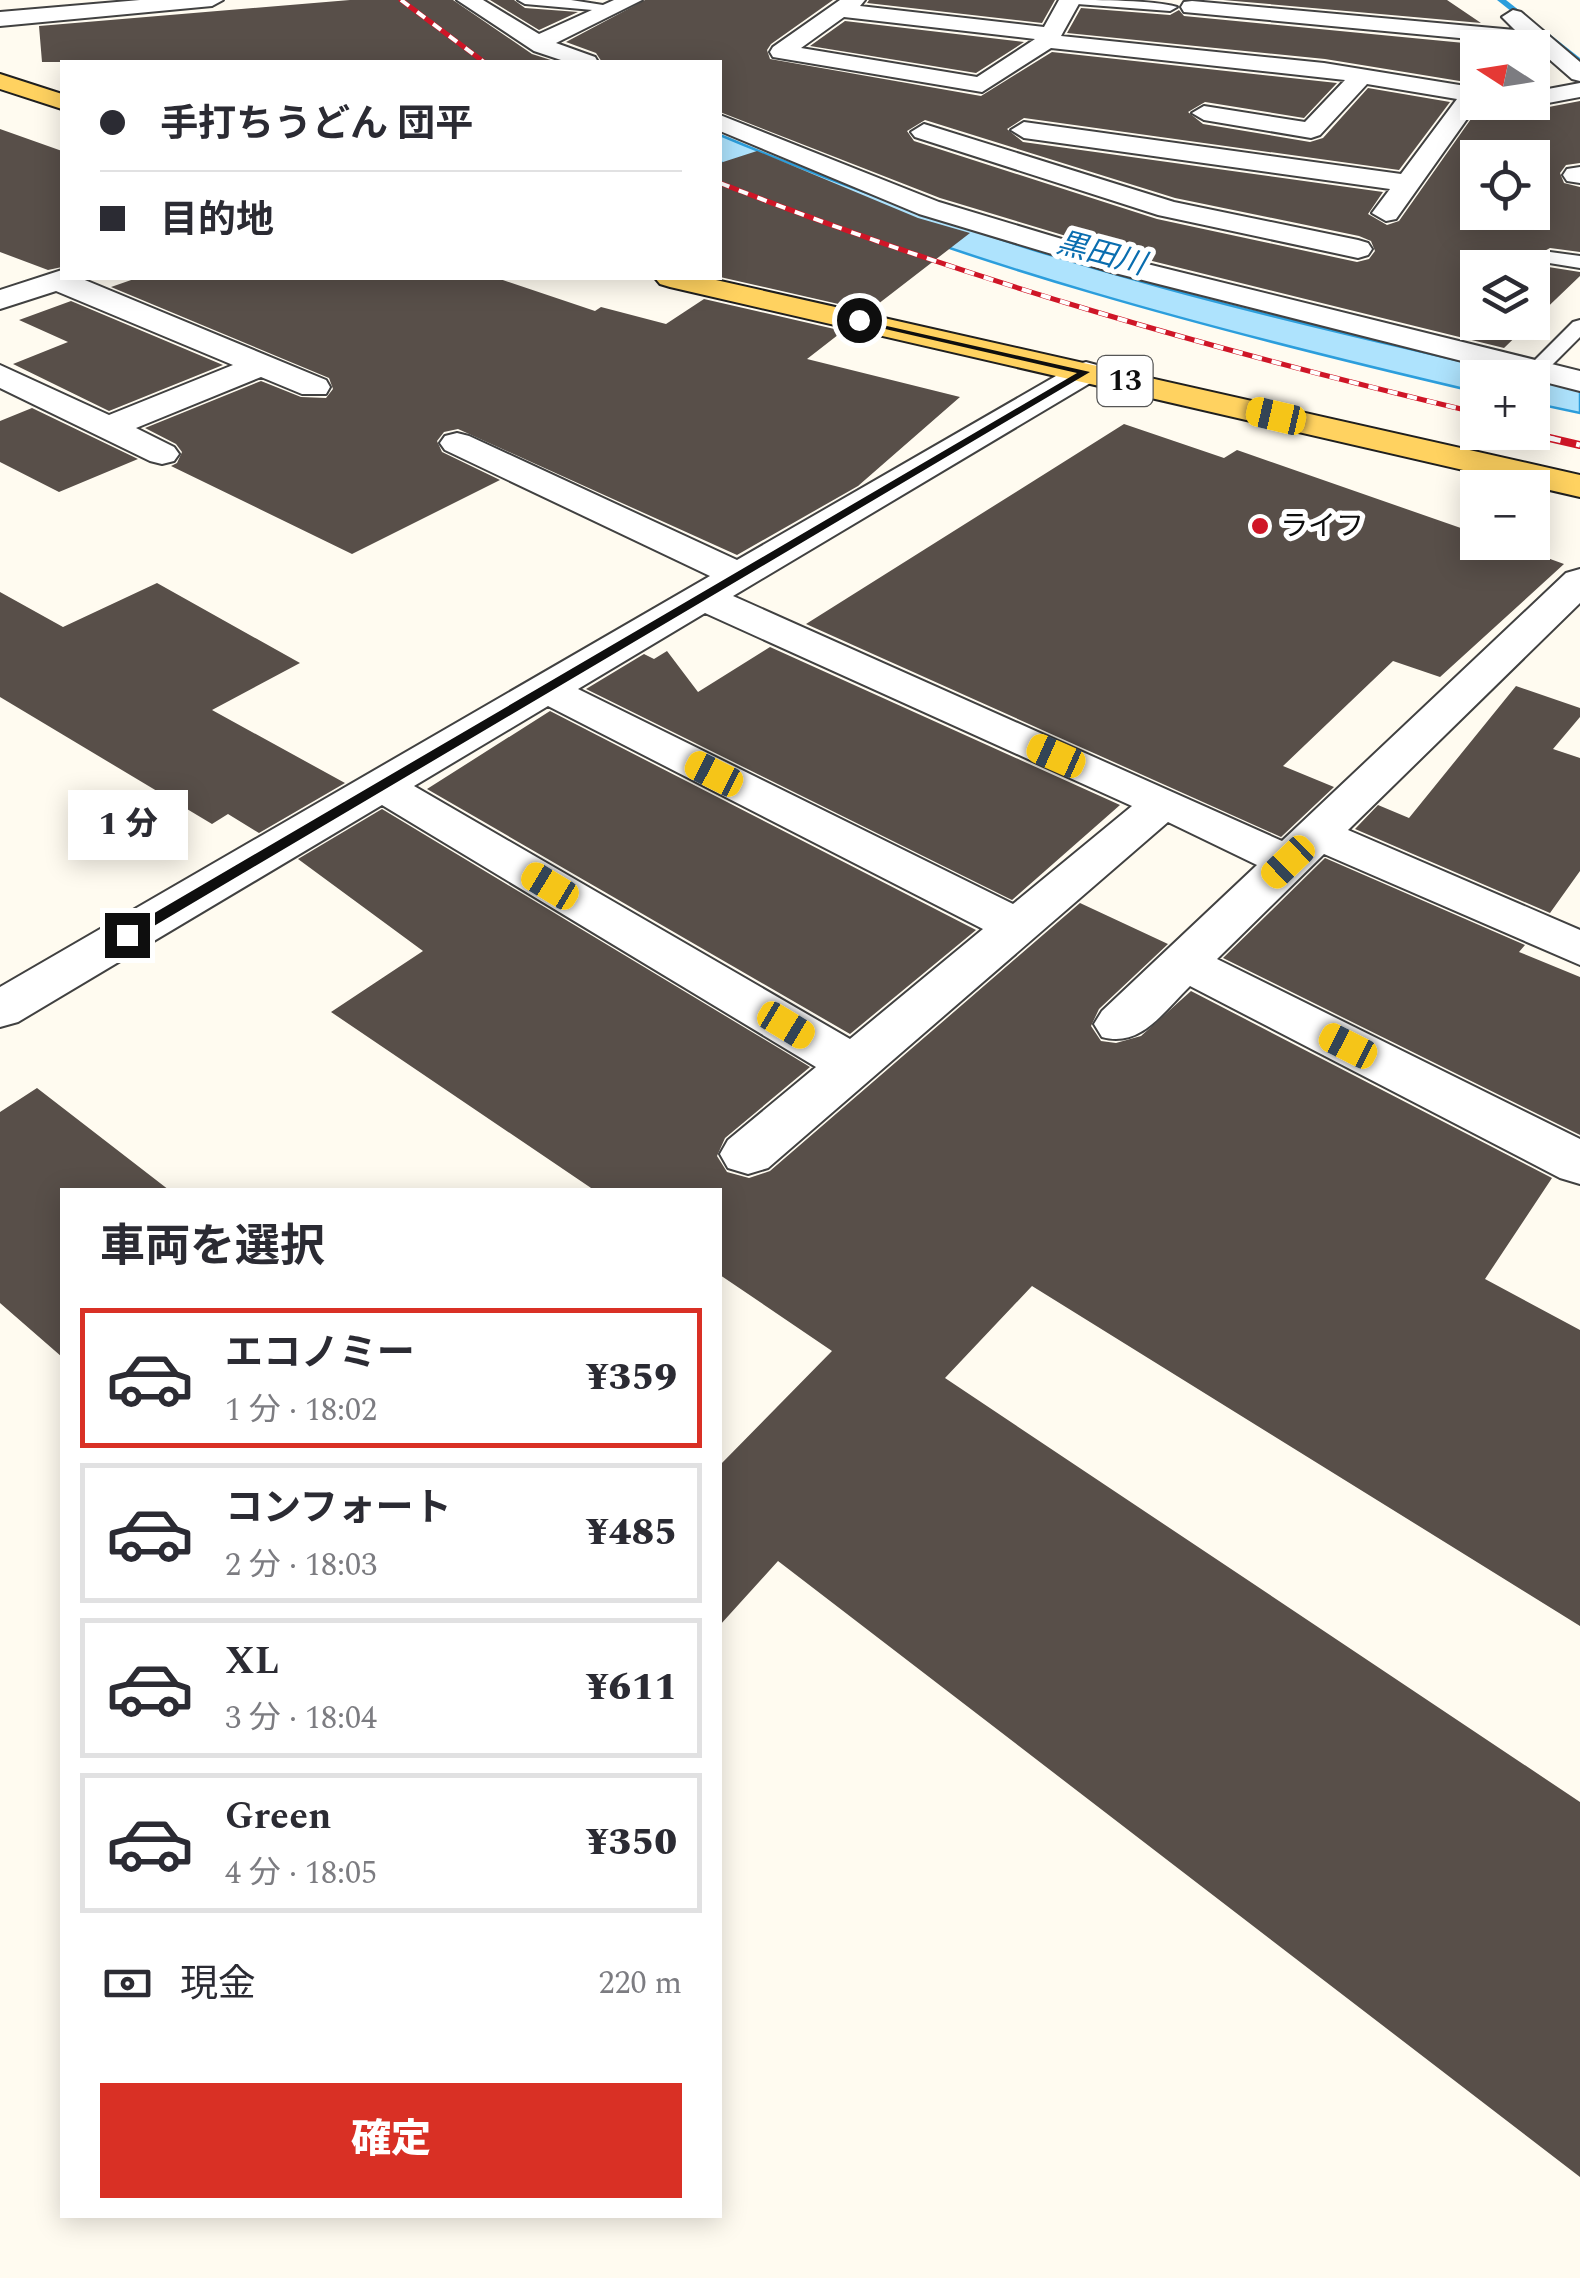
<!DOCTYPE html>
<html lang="ja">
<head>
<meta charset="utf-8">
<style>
  body { margin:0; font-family:Spectral,"Noto Sans JP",serif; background:#f2f2f3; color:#2b2b33; height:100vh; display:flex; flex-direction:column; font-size:38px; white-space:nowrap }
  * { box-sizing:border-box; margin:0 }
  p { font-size:32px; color:#7c7c81 }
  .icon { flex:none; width:55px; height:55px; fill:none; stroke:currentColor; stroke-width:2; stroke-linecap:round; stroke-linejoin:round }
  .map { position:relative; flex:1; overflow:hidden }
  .panel { position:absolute; left:60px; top:1188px; width:662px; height:1030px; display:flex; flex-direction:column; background:#fff; border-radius:0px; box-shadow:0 5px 25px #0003 }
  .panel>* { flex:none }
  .top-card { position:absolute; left:60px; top:60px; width:662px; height:220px; border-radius:0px; box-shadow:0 5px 25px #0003; display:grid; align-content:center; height:220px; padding:0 40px; background:#fff }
  .needle { width:65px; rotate:282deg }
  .controls { position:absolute; left:1460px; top:30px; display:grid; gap:20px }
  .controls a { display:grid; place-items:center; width:90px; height:90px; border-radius:0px; background:#fff; box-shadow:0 5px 25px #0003; font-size:50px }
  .end { position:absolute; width:45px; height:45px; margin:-22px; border:12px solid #0e0e0e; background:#fff; box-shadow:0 0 0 5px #fff }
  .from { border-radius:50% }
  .bubble { position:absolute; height:70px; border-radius:0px; background:#fff; box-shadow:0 5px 25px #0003; font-size:32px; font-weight:800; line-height:70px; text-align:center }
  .car { position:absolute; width:30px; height:60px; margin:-30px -15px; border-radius:12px; box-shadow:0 0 8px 2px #0007; background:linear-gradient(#f5c518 24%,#345 0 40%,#f5c518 0 76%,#345 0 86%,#f5c518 0) }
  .top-card b { display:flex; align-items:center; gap:35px; height:95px; font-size:38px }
  .top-card b+b { border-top:2px solid #e1e1e2 }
  .top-card i { width:25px; height:25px; background:#2b2b33 }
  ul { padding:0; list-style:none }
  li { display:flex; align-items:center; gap:30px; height:140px; margin:0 20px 15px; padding:0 20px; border:5px solid #e1e1e2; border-radius:0px }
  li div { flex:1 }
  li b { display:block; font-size:38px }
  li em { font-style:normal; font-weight:800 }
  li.on { border-color:#d93025 }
  li>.icon { width:90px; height:90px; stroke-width:1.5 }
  h2 { padding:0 40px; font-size:45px; line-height:120px }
  .pay { display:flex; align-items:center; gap:25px; height:110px; padding:0 40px; font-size:38px }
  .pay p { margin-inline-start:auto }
  .action { display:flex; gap:20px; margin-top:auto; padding:20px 40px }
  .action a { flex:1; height:115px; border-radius:0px; background:#d93025; color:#fff; font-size:40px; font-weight:800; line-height:115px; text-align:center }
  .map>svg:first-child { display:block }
  .water { fill:#aee3fd; stroke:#2c9edc; stroke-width:2.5 }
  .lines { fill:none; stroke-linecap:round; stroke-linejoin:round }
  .stream { fill:#2c9edc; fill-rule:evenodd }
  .building { fill:#584f49; fill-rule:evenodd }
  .lane-casing { stroke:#414141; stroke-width:4 }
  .street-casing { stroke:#414141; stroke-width:4 }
  .primary-casing { stroke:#1f1f1f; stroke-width:4 }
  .lane { fill:#fff; fill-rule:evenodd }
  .street { fill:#fff; fill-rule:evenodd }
  .primary { fill:#ffd260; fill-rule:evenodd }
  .rail-far1-casing { stroke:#cf1627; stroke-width:5 }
  .rail-casing { stroke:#cf1627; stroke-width:8 }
  .rail-far1 { stroke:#fff; stroke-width:4; stroke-dasharray:10; stroke-linecap:butt }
  .rail { stroke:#fff; stroke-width:5; stroke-dasharray:16; stroke-linecap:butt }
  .route { fill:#0e0e0e }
  .poi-dot { fill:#cf1627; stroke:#fff; stroke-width:4 }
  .labels { text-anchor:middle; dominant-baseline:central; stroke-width:10; stroke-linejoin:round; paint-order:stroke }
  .far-poi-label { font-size:28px; fill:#0e0e0e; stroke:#fff; text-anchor:start }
  .far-water-label { font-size:30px; font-style:italic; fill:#096daf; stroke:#fff }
  .shield { fill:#fff; stroke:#565656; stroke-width:2.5 }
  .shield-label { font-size:30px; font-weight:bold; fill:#0e0e0e }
</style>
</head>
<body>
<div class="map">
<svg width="1580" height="2278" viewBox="0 0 1580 2278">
  <rect width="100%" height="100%" fill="#fffbf0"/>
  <!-- water -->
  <path class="water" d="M720,135C860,194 1004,244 1150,284C1274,319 1401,346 1526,377L1478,378L1477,392C1220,332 964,265 720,162Z
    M1533,379L1580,391V413L1533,403Z"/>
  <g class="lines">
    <!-- stream -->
    <path class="stream" d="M1497,0H1506L1580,58V66Z"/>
  </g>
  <!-- building -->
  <path class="building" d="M350,0H453L532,54L557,62H42L39,26Z
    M490,0H514L525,8L578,12L539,30Z
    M645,0H833L771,44L767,50L770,59L981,96L1052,52L1337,83L1304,118L1205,102L1188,112L1203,124L1310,142L1323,138L1368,88L1450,102L1399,170L1024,118L1007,129L1023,142L1383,192L1368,214L1387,225L1399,221L1483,102H1518L1533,110L1580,101V163L1566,165L1560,173L1564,183L1580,187V252L1550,248L1539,254L1542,266L1580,272V276L1532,322V268H1478V322H1531L1504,348L1136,257L940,198L720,112V62H602L596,53L566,42ZM925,120L1175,198L1359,236L1371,241L1375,251L1369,259L1357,262L1157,219L914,141L907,131ZM1478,158H1532V212H1478Z
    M869,0H1055L1042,23L867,3Z
    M1223,0H1447L1481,23Z
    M1081,8L1170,15L1179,10L1184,16L1516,48H1478V84L1325,59L1067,33Z
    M845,21L1024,42L976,73L810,46Z
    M0,129L62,151V267L48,270L0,252Z
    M757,151L918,218L970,233L869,311L720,277V163Z
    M137,278H497L595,311L601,307L666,324L704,299L843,331L807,359L960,397L858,486L737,555L458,429L444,432L437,441L442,452L500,480L352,554L171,466L177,463L182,452L176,444L145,428L261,381L301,397L326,398L333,389L329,378L111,287Z
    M71,301L223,365L109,411L13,364L68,342L19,320Z
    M32,408L138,459L59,492L0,462V421Z
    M1124,424L1224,458L1237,450L1478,534V542H1503L1564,564L1440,677L1393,661L1283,766L1334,787L1281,837L806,624Z
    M157,583L300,663L212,710L345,783L259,833L228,814L212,824L0,697V592L63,627Z
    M770,647L1120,805L1012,900L586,689L644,654L654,659L667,651L698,692Z
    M1516,686L1580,708V717L1553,749L1580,758V871L1550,913L1355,829L1378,805L1409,818Z
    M550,711L976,930L850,1034L427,789Z
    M382,809L810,1067L725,1138L717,1156L727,1172L749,1178L770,1171L1080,903L1168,944L1099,1009L1091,1026L1101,1041L1116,1043L1141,1036L1191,991L1552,1178L1485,1279L1580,1330V1626L1032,1286L945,1378L1580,1802V2177L778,1561L720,1625V1465L832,1351L720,1275V1190H594L331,1012L423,951L298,859Z
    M1325,858L1525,945L1519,952L1580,977V1135L1223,958Z
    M37,1088L169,1190H62V1357L0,1303V1112Z"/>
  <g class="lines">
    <defs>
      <path id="lane" d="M518,0H571L622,8L615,12L525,4Z
        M1070,0C1097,0 1155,0 1177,7L1170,11L1077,4Z
        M1550,252L1580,256V268L1543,262V254Z
        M1580,320V337L1541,376H1527L1524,372L1527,368L1573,322Z"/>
      <path id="street" d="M140,0H223L212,6L0,26V12Z
        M457,0H483L539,34L614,0H642L556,43L595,57L598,62H567L534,51Z
        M840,0H865L860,6L1044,27L1059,0H1081L1061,36L1324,63L1478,88L1479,102L1396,219L1386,221L1372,213L1390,189L1024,138L1011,130L1024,122L1401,174L1457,99L1367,84L1320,135L1311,138L1204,120L1192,113L1204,106L1305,122L1345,80L1051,48L982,92L773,57L770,52L773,47ZM844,17L1035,39L977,77L801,48Z
        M1192,1L1515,30L1502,17L1513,10L1521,12L1580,62V81L1572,79L1533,45L1184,12L1181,7L1184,2Z
        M1580,83V97L1532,106L1522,102H1532V92Z
        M720,115L939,202L1135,261L1580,371V391L1115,273L919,214L720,131Z
        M924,124L1174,202L1358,240L1368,243L1372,249L1368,255L1358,258L1158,215L915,137L911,132Z
        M1580,167V183L1567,181L1563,175L1567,169Z
        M62,270V278H80L326,380L330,387L326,394H302L261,377L136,428L174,447L179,454L174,461L162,464L150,461L0,388V365L109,415L233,365L56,291L0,309V290Z
        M1086,362L1097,365L1102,372L1097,379L733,596L1282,841L1566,573L1580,569V603L1348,830L1580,930V965L1324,854L1217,959L1580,1139V1184L1560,1178L1190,986C1163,1012 1141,1048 1102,1037L1094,1024L1102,1011L1257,865L1168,822L768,1168L748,1174L728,1168L720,1154L728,1140L816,1067L382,805L18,1022L0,1027V987L710,576L445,450L440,443L445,436L457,433L469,436L737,560L1075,365ZM705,613L1132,806L1013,904L578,689ZM548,706L983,929L850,1039L414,786Z"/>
      <path id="primary" d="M0,74L62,94V109L0,89Z
        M655,278H707L1580,475V497L670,287L660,284Z"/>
    </defs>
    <!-- lane casing -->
    <use href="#lane" class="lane-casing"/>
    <!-- street casing -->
    <use href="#street" class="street-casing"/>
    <!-- primary casing -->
    <use href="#primary" class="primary-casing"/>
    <!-- lane -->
    <use href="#lane" class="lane"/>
    <!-- street -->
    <use href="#street" class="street"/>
    <!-- primary -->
    <use href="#primary" class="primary"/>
    <defs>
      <path id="rail-far1" d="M401,0L484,62
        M720,183C967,280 1220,352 1478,413
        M1526,432L1555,439"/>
      <path id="rail" d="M1545,437L1580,445"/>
    </defs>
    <!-- rail-far1 casing -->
    <use href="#rail-far1" class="rail-far1-casing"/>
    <!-- rail casing -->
    <use href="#rail" class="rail-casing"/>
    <!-- rail-far1 -->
    <use href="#rail-far1" class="rail-far1"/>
    <!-- rail -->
    <use href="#rail" class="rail"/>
  </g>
  <!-- route -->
  <path class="route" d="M856,319L1090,372L132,939H122V932L1077,373L859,323Z"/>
  <!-- markers -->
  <circle class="poi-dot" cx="1260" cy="526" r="10"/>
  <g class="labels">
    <!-- far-poi labels -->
    <g class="far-poi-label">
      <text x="1280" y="526">ライフ</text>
    </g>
    <!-- far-water labels -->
    <g class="far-water-label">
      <text transform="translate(1101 254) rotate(15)">黒田川</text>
    </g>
    <!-- shield labels -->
    <rect class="shield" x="1097.5" y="356" width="55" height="50" rx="8"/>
    <g class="shield-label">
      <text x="1125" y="381">13</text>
    </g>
  </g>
</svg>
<div class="controls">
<a><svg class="needle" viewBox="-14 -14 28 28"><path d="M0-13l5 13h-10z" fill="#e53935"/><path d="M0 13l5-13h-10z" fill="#7c7c81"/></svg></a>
<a><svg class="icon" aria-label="locate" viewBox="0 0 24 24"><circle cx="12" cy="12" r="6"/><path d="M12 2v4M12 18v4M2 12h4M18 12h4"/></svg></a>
<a><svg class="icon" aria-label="layers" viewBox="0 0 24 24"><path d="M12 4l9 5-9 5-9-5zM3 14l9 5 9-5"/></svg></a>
<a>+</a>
<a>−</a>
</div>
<i class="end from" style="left:859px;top:320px"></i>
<i class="end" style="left:127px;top:935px"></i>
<div class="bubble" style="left:68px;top:790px;width:120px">1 分</div>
<i class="car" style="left:1276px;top:416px;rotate:283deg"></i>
<i class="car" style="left:1056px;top:756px;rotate:294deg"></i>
<i class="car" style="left:714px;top:774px;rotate:297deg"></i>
<i class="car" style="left:1288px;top:862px;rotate:226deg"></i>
<i class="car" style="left:550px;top:886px;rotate:301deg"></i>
<i class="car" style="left:786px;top:1025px;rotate:121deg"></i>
<i class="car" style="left:1348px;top:1046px;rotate:297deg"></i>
<div class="top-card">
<b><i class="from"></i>手打ちうどん 団平</b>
<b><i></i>目的地</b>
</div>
<section class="panel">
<h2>車両を選択</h2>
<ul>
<li class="on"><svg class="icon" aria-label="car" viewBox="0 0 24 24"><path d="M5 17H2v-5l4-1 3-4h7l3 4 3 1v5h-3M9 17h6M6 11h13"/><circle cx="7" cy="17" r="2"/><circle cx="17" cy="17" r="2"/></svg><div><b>エコノミー</b><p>1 分 · 18:02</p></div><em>¥359</em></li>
<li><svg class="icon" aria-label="car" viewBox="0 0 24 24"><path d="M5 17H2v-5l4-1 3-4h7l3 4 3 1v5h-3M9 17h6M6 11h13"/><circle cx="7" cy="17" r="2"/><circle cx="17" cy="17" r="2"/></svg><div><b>コンフォート</b><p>2 分 · 18:03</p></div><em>¥485</em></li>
<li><svg class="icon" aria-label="car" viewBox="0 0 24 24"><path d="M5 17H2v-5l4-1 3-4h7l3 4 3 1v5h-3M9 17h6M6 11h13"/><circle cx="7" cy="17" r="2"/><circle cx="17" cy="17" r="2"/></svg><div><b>XL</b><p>3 分 · 18:04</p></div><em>¥611</em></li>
<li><svg class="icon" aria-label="car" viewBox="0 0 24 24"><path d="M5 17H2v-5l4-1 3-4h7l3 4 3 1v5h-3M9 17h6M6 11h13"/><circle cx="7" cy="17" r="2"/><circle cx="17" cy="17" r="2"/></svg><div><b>Green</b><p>4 分 · 18:05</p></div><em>¥350</em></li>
</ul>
<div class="pay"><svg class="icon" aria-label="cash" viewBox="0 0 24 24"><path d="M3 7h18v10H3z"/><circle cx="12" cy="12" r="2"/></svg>現金<p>220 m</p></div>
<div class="action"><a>確定</a></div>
</section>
</div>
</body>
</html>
